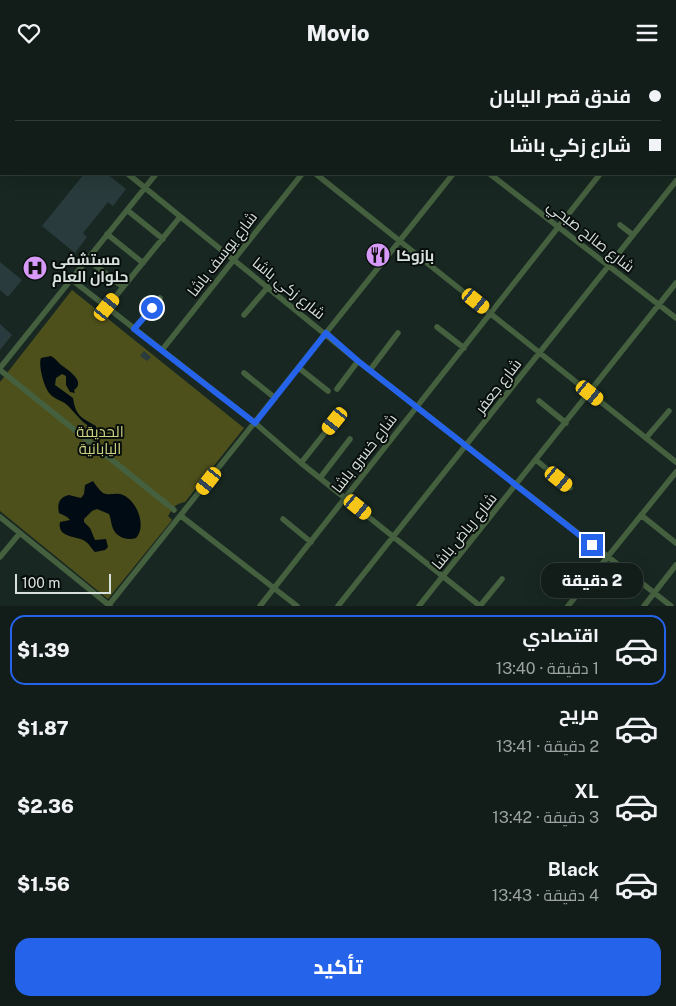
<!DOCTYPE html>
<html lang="ar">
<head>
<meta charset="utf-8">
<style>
  body { margin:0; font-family:"Public Sans",Cairo,sans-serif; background:#1b2622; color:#f1f3f6; direction:rtl; height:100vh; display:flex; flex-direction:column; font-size:19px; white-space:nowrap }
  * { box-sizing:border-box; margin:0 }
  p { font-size:16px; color:#9ca2a2 }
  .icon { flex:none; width:28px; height:28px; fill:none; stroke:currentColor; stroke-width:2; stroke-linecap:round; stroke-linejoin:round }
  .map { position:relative; height:541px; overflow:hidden; direction:ltr }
  .panel { display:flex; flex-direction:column; background:#121d19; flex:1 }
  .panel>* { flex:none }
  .banner { position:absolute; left:0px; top:0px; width:676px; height:110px; box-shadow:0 5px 20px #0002,0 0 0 1px #313b38; direction:rtl; display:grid; align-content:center; height:110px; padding:0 15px; background:#121d19 }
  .scale { position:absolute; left:15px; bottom:12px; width:96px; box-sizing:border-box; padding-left:5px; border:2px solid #d8e1dd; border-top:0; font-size:14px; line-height:18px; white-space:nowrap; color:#d8e1dd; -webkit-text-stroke:4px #080e0c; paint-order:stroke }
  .end { position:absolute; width:22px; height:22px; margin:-11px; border:6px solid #2563eb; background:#fff; box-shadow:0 0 0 2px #fff }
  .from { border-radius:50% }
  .bubble { position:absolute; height:35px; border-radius:15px; background:#121d19; box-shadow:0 5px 20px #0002,0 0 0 1px #313b38; font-size:16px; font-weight:800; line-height:35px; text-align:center; direction:rtl }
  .car { position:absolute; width:15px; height:30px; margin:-15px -8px; border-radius:6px; box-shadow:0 0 4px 1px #0007; background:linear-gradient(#f5c518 24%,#345 0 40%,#f5c518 0 76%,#345 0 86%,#f5c518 0) }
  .banner b { display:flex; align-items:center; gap:18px; height:48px; font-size:19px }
  .banner b+b { border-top:1px solid #313b38 }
  .banner i { width:12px; height:12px; background:#f1f3f6 }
  ul { padding:9px 0 0; list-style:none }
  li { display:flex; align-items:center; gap:15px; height:70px; margin:0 10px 8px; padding:0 5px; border:2px solid transparent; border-radius:15px }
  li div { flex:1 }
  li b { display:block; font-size:19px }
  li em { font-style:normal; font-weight:800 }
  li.active { border-color:#2563eb }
  li>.icon { width:45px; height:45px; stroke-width:1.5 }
  .button { display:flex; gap:10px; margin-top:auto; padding:10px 15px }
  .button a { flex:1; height:58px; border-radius:15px; background:#2563eb; color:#fff; font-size:20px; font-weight:800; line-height:58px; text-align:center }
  header { display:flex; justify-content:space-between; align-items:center; height:65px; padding:0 15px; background:#121d19; font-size:22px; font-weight:800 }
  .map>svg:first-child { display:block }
  .green { fill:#4e501b }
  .water { fill:#000b13 }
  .building { fill:#293b3c }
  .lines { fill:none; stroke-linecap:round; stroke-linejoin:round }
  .street { stroke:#45603f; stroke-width:5.5 }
  .route { stroke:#2563eb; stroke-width:6 }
  .labels { text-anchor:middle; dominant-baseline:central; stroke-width:4; stroke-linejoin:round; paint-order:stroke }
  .street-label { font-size:15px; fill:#d8e1dd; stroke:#080e0c }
  .poi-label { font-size:15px; font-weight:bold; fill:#d8e1dd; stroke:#080e0c; text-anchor:start }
  .park-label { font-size:15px; fill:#cfd381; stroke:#080e0c }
</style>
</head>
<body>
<header><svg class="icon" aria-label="menu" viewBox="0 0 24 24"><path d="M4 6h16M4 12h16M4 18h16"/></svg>Movio<svg class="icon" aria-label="heart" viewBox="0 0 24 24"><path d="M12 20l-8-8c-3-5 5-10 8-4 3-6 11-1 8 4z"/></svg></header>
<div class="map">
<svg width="676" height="541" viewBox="0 0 676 541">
  <rect width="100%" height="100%" fill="#182721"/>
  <!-- green -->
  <path class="green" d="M72,225L244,363L185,437C173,440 174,442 168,451L172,455L108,534L0,446V317Z"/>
  <!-- water -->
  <path class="water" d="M51,291C55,293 57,296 60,299C66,304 87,316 74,325L75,328L70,327L66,320V311L62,309L56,313L55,320L73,333C76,352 81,352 96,361V364C83,361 76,348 66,339C61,335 54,334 50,329C44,323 38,300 41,293Z
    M93,416C96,420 99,425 103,428C109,431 116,427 123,430C137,436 147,461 136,473C127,476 115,472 112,461C111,457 111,454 109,449L97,444L92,446L84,454V457L90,463L95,475L106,474L108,482L105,485L95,487C91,483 88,477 83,475C74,471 57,472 60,457L70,455L67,452L59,448C57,439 59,432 69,430L81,433L84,429L85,420Z"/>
  <!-- building -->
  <path class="building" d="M84,109H107L126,124L113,141L108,137L83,168L87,172L75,188L42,161Z
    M0,197L22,215L8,232L0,225Z
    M0,259L12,270L0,285Z
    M144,286L151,292L147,296L140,291Z"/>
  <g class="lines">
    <!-- street -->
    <path class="street" d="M178,0L180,1
      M355,0L357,1
      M537,0L539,1
      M32,1L33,0
      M91,1L92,0
      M168,1L169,0
      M240,1L241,0
      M333,1L334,0
      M390,1L391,0
      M0,5L1,6
      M675,14L676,13
      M675,107L676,108
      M128,109L358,296L671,541
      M316,109L676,397
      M490,109L676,253
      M127,145L163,174
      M620,160L633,170
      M107,169L143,198
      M87,194L123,222
      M71,214L255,358L301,398L480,541L502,514
      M107,242L180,152
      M244,250L268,222
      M437,262L464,283
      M134,264L160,233
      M162,285L302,109
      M0,303L156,109
      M299,303L328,326
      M0,305L168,440
      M370,305L398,268
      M244,308L275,333
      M337,324L358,296
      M539,336L566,358
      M646,373L669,346
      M536,395L570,423
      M301,398L335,355
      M320,413L350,374
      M172,443L174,445
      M641,450L676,478
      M181,451L297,541
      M0,452L110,541
      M283,454L311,477
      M0,492L20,468
      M108,541L453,109
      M260,541L600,109
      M338,541L676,116
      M419,541L676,218
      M568,541L676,407
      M644,541L676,500"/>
  </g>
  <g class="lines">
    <!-- route -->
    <path class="route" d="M152,243L134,264L255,358L326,268L358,296L592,480"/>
  </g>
  <!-- icons -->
  <defs>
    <symbol id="restaurant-disc" viewBox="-11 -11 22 22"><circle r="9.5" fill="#d89af8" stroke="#080e0c"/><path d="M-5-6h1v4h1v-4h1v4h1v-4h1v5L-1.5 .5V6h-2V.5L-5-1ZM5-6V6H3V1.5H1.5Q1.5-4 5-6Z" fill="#111"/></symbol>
    <symbol id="hospital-disc" viewBox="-11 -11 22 22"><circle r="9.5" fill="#d89af8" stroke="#080e0c"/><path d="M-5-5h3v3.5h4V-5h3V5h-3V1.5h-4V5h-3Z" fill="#111"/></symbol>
  </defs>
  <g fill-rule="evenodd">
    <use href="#restaurant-disc" x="364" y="176" width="28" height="28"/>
    <use href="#hospital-disc" x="21" y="189" width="28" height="28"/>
  </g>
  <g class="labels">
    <!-- street labels -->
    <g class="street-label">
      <text transform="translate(591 171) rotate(38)">شارع صالح صبحي</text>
      <text transform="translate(222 189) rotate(-52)">شارع يوسف باشا</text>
      <text transform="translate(289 223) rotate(39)">شارع زكي باشا</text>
      <text transform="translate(498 321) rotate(-52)">شارع جعفر</text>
      <text transform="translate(364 388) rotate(-52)">شارع خسرو باشا</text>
      <text transform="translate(464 466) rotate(-51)">شارع رياض باشا</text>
    </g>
    <!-- poi labels -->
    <g class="poi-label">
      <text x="396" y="190">بازوكا</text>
      <text x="52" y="194">مستشفى<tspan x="52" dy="17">حلوان العام</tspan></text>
    </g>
    <!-- park labels -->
    <g class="park-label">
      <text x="100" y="366">الحديقة<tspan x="100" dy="17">اليابانية</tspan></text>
    </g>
  </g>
</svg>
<div class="scale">100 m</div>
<i class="end from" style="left:152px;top:243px"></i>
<i class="end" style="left:592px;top:480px"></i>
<div class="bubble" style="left:541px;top:498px;width:102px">2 دقيقة</div>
<i class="car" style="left:476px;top:236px;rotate:129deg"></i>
<i class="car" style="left:107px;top:242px;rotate:39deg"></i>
<i class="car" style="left:590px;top:328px;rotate:129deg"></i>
<i class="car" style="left:335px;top:356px;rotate:219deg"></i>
<i class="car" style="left:559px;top:414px;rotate:129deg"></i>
<i class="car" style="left:209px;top:416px;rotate:218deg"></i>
<i class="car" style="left:358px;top:442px;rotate:129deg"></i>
<div class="banner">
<b><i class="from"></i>فندق قصر اليابان</b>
<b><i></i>شارع زكي باشا</b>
</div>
</div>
<section class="panel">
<ul>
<li class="active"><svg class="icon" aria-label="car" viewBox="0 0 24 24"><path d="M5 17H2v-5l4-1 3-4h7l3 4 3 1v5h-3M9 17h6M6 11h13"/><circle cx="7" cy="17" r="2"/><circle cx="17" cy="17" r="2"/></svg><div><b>اقتصادي</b><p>1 دقيقة · 13:40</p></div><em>$1.39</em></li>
<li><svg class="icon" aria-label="car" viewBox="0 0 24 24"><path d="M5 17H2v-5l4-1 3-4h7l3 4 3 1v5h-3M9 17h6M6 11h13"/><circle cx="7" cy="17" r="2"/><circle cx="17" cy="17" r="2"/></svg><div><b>مريح</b><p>2 دقيقة · 13:41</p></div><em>$1.87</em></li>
<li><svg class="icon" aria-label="car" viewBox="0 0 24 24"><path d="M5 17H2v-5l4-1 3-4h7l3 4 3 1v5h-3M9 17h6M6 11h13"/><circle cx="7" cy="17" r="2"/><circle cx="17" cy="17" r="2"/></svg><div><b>XL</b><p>3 دقيقة · 13:42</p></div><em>$2.36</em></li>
<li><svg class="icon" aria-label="car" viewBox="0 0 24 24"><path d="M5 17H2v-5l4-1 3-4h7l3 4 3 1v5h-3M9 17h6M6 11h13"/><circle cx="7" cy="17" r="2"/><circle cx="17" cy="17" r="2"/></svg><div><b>Black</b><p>4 دقيقة · 13:43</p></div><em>$1.56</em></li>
</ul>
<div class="button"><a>تأكيد</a></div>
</section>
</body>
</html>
